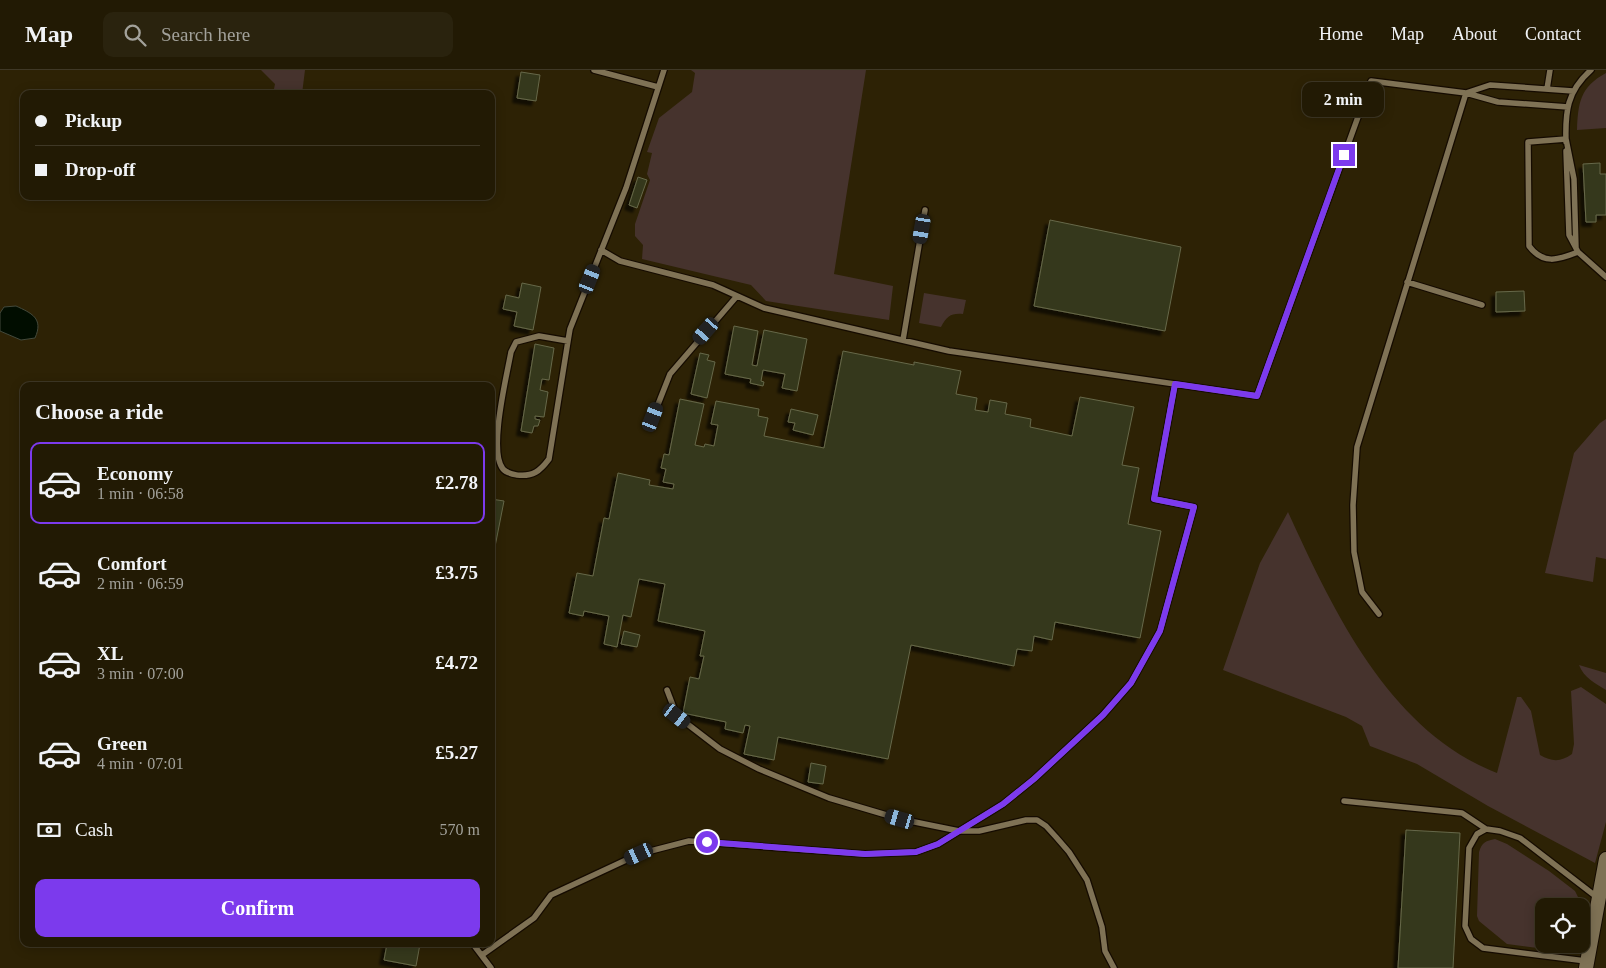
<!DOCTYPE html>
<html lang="en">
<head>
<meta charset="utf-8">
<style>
  body { margin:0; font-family:Georgia,serif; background:#2a230e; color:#f1f3f6; height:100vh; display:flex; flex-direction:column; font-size:19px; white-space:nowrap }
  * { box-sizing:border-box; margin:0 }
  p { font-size:16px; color:#a2a19a }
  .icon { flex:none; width:28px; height:28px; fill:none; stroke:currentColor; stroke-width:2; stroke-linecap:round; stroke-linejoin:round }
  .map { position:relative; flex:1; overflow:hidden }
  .details { position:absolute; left:20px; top:312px; width:475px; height:565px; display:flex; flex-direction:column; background:#221a04; border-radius:10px; box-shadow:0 2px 12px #0003,0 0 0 1px #3f3826 }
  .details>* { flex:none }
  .banner { position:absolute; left:20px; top:20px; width:475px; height:110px; border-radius:10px; box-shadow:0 2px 12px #0003,0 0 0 1px #3f3826; display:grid; align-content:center; height:110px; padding:0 15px; background:#221a04 }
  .fabs { position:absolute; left:1535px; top:828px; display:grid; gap:10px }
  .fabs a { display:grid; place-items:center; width:55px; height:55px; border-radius:10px; background:#221a04; box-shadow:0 2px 12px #0003,0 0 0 1px #3f3826; font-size:25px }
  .end { position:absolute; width:22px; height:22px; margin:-11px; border:6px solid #7c3aed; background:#fff; box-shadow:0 0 0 2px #fff }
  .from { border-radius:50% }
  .bubble { position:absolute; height:35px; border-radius:10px; background:#221a04; box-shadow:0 2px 12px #0003,0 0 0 1px #3f3826; font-size:16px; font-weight:800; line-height:35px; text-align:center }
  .car { position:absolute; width:15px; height:30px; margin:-15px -8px; border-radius:6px; box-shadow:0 0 4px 1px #0007; background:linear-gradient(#222 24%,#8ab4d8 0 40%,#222 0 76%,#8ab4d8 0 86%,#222 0) }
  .banner b { display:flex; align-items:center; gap:18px; height:48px; font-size:19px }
  .banner b+b { border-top:1px solid #3f3826 }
  .banner i { width:12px; height:12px; background:#f1f3f6 }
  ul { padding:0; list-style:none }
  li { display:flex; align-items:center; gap:15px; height:82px; margin:0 10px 8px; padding:0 5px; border:2px solid transparent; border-radius:10px }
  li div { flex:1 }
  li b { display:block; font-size:19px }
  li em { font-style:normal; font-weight:800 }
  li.current { border-color:#7c3aed }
  li>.icon { width:45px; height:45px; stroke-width:1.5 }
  h2 { padding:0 15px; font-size:22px; line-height:60px }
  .pay { display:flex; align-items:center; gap:12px; height:55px; padding:0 15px; font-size:19px }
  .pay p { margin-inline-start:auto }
  .action { display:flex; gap:10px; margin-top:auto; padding:10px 15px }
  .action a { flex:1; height:58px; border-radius:10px; background:#7c3aed; color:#fff; font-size:20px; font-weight:800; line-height:58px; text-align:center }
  header { display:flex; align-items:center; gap:30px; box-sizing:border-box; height:70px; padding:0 25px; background:#221a04; border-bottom:1px solid #3f3826 }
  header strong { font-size:24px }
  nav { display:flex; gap:28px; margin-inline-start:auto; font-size:18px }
  .search { width:350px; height:45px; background:#2a230e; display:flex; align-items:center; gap:12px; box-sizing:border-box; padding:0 18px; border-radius:10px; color:#a2a19a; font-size:19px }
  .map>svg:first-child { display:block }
  .green { fill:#46332d }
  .water { fill:#010d00; stroke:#43493b }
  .building { fill:#36391a; stroke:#66684a; filter:url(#shadow) }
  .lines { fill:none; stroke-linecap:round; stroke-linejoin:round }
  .service-casing { stroke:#150b00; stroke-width:8 }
  .tertiary-casing { stroke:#150b00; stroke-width:16 }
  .service { stroke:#7f7255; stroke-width:5.5 }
  .tertiary { stroke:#7f7255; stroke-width:14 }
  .route { stroke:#7c3aed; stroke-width:6 }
</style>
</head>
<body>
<header>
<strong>Map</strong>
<div class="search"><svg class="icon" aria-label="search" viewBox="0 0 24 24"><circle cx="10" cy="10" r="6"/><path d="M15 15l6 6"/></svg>Search here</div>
<nav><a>Home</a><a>Map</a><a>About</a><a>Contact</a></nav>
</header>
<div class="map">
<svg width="1606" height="898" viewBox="0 0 1606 898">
  <defs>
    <filter id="shadow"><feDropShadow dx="-4.5" dy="4.5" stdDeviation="1" flood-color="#0009"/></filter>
  </defs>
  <rect width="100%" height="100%" fill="#2d2205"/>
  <!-- green -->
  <path class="green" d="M261,0H305L302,24H273L275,14Z
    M691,0H866L834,204L893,216L889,250L766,231L751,215L642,189L643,175L635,166V154L650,110L647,104L652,83L647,82L659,48L692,22L695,3Z
    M1606,3V58L1577,60C1578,33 1580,17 1606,3Z
    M924,223L966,230L963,244C951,243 947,246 941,257L919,253Z
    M1606,349V489L1596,487L1593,512L1545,503L1574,383L1600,353Z
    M1288,442C1333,540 1389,661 1497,703L1517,627H1521L1531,641L1540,685C1552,692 1561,692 1572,684L1574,674L1571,621L1581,617L1606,634V752L1595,793L1488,736L1417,694L1370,676L1362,656L1346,647L1223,600L1260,493Z
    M1579,595L1606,603V620C1595,613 1584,608 1579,595Z
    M1495,769L1507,774L1549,801L1575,821L1584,839L1581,856V836H1544V874H1579L1576,883L1507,874L1479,851L1477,846L1479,782C1482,772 1486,771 1495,769Z"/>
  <!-- water -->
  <path class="water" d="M16,236C31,243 44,248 35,268L21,270L0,261V243L4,237Z"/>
  <!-- building -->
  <path class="building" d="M521,2L540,5L536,31L517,28Z
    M1600,93V104H1606V145H1596V152H1586L1583,94Z
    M638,107L647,110L637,138L629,135Z
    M1050,150L1181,177L1165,261L1034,236Z
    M522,213L541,217L533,260L514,256L517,242L503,239L506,225L519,228Z
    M1524,221L1525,241L1496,242V222Z
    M734,256L758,261L752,295L757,296L764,260L807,269L797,321L782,318L785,304L763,300L761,311L764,312L763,316L750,313L751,309L725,304Z
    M535,274L554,278L549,310L542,309L540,320L548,322L544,347L535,346V349L540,350L538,356H534L532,363L521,361Z
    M843,281L914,295V292L961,301L956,324L977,328L975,340L988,342L990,330L1007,333L1005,344L1031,349L1030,357L1072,366L1080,327L1134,337L1122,395L1139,398L1128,454L1161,461L1140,568L1055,552L1052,570L1034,566L1032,581L1017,579L1014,596L911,575L888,689L778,667L774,690L744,684L750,656L745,655L743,663L725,659L726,652L683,643L690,607L699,609L704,586H700L705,561L658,551L665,514L639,509L631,547L623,545L617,577L604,574L609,546L584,541L583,546L569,543L577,503L593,506L604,448L609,449L618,403L650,410L649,415L673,419L674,414L663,412L666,399L661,398L664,384L669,385L680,329L704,334L695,375L704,377L705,374L714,376L718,355L711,354L716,331L759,339L758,346L768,348L764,366L824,378Z
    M700,283L709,285L707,290L715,292L707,328L691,324Z
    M791,339L818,345L813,365L793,360L795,353L788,352Z
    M491,429L504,431L491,497Z
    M624,561L640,565L637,577L621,574Z
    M811,693L826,696L823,714L808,712Z
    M1406,760L1460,763L1453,898H1398Z
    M387,874H420L416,896L384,890Z"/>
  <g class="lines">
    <defs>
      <path id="service" d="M594,0L658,17
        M1547,19L1550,0
        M1466,23L1490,15L1573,21
        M1566,72C1565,42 1567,21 1591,0
        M1566,81L1569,165L1578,182L1606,207
        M1576,178L1574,109L1566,69L1528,72L1529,176C1543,195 1558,190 1578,182
        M601,180L620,191L713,215L764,238L949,281L1257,326L1371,11L1466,23L1498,32L1568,37
        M1407,212L1482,235
        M903,270L925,140
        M568,271L539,266L516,272L511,282C507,305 488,381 503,399C506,403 512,404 517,405C533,407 540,401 549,389L568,271L570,259L626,118L664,0
        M653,347L670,304L737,226
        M1379,544L1362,522L1354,482L1353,435L1357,377L1466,23
        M667,620L677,646L720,679L759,699L829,728L900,749L959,761H979L1026,750H1037L1046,756L1056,767L1069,782L1087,810L1102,857L1105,881L1114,898
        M1344,731L1462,743L1486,759
        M473,874L491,898
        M482,885L534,848L551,825L639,784L689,771L865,784L916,782L938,774L1003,734L1034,709L1103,645L1131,613L1160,561L1194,437L1154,429L1175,314
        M1586,891L1483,878L1471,869L1465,856L1469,778L1477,764L1486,759L1500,761L1520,768L1598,828"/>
      <path id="tertiary" d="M1586,898L1606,789"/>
    </defs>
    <!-- service casing -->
    <use href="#service" class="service-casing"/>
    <!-- tertiary casing -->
    <use href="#tertiary" class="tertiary-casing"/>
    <!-- service -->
    <use href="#service" class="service"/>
    <!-- tertiary -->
    <use href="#tertiary" class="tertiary"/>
  </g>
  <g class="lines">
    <!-- route -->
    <path class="route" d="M707,772L865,784L916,782L938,774L1003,734L1034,709L1103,645L1131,613L1160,561L1194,437L1154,429L1175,314L1257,326L1344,85"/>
  </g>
</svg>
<div class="fabs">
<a><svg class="icon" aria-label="locate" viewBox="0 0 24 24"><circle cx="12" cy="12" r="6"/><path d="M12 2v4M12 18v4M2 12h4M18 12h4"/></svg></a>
</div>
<i class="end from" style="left:707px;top:772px"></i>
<i class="end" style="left:1344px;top:85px"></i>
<div class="bubble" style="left:1302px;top:12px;width:82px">2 min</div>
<i class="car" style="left:922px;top:159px;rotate:190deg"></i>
<i class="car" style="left:590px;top:209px;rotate:22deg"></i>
<i class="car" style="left:706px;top:261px;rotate:221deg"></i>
<i class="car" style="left:653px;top:347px;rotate:21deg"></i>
<i class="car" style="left:677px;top:646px;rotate:128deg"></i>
<i class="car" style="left:900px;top:749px;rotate:286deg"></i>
<i class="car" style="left:639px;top:784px;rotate:245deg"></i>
<div class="banner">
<b><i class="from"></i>Pickup</b>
<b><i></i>Drop-off</b>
</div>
<section class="details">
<h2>Choose a ride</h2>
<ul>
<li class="current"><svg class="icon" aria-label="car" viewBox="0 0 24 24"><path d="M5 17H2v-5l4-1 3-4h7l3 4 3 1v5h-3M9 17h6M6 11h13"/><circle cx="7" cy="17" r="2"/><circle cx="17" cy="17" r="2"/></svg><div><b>Economy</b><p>1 min · 06:58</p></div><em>£2.78</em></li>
<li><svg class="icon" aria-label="car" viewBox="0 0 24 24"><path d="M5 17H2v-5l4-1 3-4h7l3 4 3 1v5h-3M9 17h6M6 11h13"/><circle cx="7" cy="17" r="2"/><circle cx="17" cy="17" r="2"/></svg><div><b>Comfort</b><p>2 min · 06:59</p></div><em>£3.75</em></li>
<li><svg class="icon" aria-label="car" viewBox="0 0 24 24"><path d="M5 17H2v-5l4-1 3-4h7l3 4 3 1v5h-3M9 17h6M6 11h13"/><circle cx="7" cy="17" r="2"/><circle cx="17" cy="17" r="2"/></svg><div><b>XL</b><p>3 min · 07:00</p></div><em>£4.72</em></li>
<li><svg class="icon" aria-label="car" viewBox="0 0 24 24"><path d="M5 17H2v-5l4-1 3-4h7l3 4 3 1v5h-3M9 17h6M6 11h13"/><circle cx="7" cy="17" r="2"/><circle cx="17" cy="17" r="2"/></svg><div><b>Green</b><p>4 min · 07:01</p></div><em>£5.27</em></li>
</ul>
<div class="pay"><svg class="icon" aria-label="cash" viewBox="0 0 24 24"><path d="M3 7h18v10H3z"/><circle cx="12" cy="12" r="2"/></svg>Cash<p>570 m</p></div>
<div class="action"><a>Confirm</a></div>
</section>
</div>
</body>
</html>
